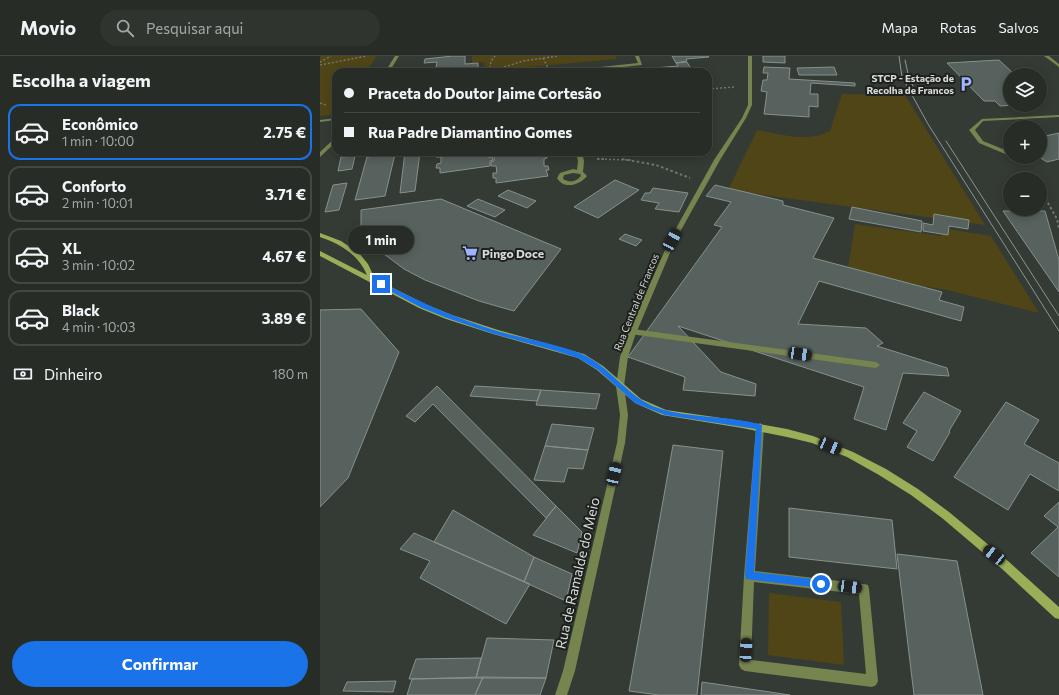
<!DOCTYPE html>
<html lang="pt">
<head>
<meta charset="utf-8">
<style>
  body { margin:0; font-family:Commissioner,sans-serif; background:#2f342f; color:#f1f3f6; height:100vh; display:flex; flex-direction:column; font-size:15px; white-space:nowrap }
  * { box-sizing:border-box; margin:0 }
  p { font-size:13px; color:#a4a7a7 }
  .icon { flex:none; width:22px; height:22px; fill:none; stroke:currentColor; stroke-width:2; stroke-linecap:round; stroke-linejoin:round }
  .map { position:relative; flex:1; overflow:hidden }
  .panel { display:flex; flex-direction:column; background:#272c27; width:320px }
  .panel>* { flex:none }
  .guide { position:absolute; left:12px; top:12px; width:380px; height:88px; border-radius:12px; box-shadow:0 2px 10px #0003,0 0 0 1px #434844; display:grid; align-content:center; height:88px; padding:0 12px; background:#272c27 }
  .fabs { position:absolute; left:683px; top:12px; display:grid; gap:8px }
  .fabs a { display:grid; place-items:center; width:44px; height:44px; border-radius:50%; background:#272c27; box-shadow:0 2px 10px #0003,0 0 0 1px #434844; font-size:20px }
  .end { position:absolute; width:18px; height:18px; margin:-9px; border:5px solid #1a73e8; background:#fff; box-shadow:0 0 0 2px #fff }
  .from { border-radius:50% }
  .bubble { position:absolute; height:28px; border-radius:14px; background:#272c27; box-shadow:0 2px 10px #0003,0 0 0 1px #434844; font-size:13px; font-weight:700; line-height:28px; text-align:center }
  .car { position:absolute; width:12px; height:24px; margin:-12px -6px; border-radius:5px; box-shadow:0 0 3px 1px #0007; background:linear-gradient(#222 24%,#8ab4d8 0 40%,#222 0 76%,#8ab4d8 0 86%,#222 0) }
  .guide b { display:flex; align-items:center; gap:14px; height:38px; font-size:15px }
  .guide b+b { border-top:1px solid #434844 }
  .guide i { width:10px; height:10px; background:#f1f3f6 }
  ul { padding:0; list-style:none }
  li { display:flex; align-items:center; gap:12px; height:56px; margin:0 8px 6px; padding:0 4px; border:2px solid #434844; border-radius:12px }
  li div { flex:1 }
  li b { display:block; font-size:15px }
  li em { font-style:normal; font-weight:700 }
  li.current { border-color:#1a73e8 }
  li>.icon { width:36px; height:36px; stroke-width:1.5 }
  h2 { padding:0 12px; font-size:18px; line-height:48px }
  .pay { display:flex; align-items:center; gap:10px; height:44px; padding:0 12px; font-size:15px }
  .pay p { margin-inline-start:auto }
  .primary-button { display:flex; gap:8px; margin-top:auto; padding:8px 12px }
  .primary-button a { flex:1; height:46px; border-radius:24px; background:#1a73e8; color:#fff; font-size:16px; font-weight:700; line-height:46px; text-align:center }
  header { display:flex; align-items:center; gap:24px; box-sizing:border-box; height:56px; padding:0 20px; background:#272c27; border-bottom:1px solid #434844 }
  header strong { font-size:19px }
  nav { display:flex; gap:22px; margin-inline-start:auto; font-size:14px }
  .search { width:280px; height:36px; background:#2f342f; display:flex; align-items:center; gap:10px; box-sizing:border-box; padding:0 14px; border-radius:22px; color:#a4a7a7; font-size:15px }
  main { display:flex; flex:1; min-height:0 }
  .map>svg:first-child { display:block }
  .green { fill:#504517 }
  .building { fill:#57615d; stroke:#87918d }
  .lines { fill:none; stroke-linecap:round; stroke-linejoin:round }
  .path-far1 { stroke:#717771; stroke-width:1.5; stroke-dasharray:2 2; stroke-linecap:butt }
  .path { stroke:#717771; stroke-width:2; stroke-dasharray:2.5 2.5; stroke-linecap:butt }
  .service { fill:#76844f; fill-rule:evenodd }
  .minor { fill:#76844f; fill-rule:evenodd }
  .secondary { fill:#9aae58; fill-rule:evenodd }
  .tram { stroke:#909590; stroke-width:1 }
  .route { fill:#1a73e8 }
  .labels { text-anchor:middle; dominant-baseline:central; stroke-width:4; stroke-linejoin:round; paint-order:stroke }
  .far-poi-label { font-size:10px; font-weight:bold; fill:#d7dbd7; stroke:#1d201d; text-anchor:end }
  .far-street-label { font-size:10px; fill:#d7dbd7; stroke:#1d201d }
  .poi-label { font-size:12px; font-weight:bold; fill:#d7dbd7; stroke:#1d201d; text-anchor:start }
  .near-street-label { font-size:14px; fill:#d7dbd7; stroke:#1d201d }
</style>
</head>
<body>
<header>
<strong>Movio</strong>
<div class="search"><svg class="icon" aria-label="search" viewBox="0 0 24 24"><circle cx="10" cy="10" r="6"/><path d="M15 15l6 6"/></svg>Pesquisar aqui</div>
<nav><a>Mapa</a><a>Rotas</a><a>Salvos</a></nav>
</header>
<main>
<section class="panel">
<h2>Escolha a viagem</h2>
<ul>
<li class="current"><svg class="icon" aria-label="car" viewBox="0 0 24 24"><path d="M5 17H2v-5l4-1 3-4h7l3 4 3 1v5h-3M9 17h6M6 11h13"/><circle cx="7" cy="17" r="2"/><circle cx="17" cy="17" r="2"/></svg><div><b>Econômico</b><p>1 min · 10:00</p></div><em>2.75 €</em></li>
<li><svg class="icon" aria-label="car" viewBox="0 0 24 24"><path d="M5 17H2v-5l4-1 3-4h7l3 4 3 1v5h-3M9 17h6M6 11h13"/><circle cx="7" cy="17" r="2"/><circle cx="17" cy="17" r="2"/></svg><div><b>Conforto</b><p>2 min · 10:01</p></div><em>3.71 €</em></li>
<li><svg class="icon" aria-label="car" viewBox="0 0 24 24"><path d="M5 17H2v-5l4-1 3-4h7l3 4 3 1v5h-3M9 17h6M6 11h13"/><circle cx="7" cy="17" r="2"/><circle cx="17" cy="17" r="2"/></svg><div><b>XL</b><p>3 min · 10:02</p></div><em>4.67 €</em></li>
<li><svg class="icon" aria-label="car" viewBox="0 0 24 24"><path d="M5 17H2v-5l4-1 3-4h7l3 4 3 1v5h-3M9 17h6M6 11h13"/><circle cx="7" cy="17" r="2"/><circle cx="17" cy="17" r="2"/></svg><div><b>Black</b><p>4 min · 10:03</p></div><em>3.89 €</em></li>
</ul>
<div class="pay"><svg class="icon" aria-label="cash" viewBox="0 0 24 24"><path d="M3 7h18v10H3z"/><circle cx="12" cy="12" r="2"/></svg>Dinheiro<p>180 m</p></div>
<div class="primary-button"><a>Confirmar</a></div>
</section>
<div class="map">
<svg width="739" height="639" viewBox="0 0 739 639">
  <rect width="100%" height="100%" fill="#343a34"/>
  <!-- green -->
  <path class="green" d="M0,0H57L46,16H16V59L0,60Z
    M152,0H296L297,3L165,15L164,6L152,7Z
    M522,38L585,39L665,169L408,134L437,74C461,78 488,87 510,75Z
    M535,168L621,180L620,172L671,180L719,257L627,234L527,218Z
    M449,537L521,546L524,609L448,599Z"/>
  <!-- building -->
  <path class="building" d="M133,0H145V8L158,7V12L128,14V16H115L117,6L104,7L105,3Z
    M352,0H388L389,1L366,3L367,5L356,7Z
    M443,0H465V7L443,6Z
    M679,4L695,19H690V49H695L680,50L675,45H664L627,7Z
    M367,6L373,16H336L334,12L358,10L356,7Z
    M444,11L470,12L469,23L535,27V30L491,27L490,38H498V51L489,50V61L444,58L447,36L441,35L443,24H447L448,17H443Z
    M514,11L517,19H479L477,12Z
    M739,77V103L727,106L719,101L720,81Z
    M85,96H100L95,135L80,137Z
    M120,96H169L168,101H172L173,104L170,105V110L120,117V112H116L117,108L121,107V101H116L117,97Z
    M207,96H224V99H227V102L224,103V110H228L229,114H226L228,120L176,127V122H173V117H177L176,110H171V106L174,105V100Z
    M75,98L65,140L35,144L47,101Z
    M35,100L32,113L18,115L21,101Z
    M295,124L319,134L278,162L254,151Z
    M27,127L19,154L5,156L13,129Z
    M395,129L463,145V149L514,162L493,202L622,236L619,244L644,251L641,265L499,225L478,268L546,272L563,287L557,290L627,312L629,320L583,317L566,374L534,363L544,331L358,270L401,316L436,328L435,340L363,334L365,321L308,301L402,171L394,169L411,146L386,140Z
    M333,132L368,137L359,156L335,153L339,147L321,144L325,137H330Z
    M188,134L216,145L207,152L178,140Z
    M121,143L241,193L194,255L159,245L105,224L84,213L52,189L41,172V154Z
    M158,143L185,154L175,161L147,150Z
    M532,151L602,165L601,176L529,163Z
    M683,155H725L739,204V236Z
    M614,158L649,164L648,173L629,170L628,179L603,175V167L613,169Z
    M305,178L322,184L316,190L299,183Z
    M41,253L79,296L28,422L0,451V254Z
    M117,330L236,450L226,462L113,348L95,366L86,360Z
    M155,330L221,334L217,345L150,340Z
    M221,334L280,338L276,353L216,349Z
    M604,336L641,355L629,375L630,376L613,405L587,391L597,375L583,367Z
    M686,346L719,364L704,388L739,407V435L710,418L688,454L634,421Z
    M232,368L274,372L268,394L225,390Z
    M353,389L403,395L377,639H339L309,635Z
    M225,390L268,394L263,413L248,412L244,426L214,424Z
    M739,446V521L711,497L738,471L724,460Z
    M236,450L262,476L257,497L213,479Z
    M469,452L572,464L577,513L469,501Z
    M133,454L214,501L204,526L114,486Z
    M94,477L210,528L186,568L100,522L110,505L80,493Z
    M577,498L637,505L663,639H594Z
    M214,501L252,518L246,545L204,526Z
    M167,582L234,584L226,622H156Z
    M161,602L156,622L89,623L96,603Z
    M163,621L226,622L220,639H155Z
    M163,621L155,639H87L92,623Z
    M76,625L73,636L23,635L27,626Z
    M382,626L470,639H381Z"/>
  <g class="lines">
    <!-- path-far1 -->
    <path class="path-far1" d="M223,2L228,12
      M0,6L11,0
      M0,9L47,0
      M169,16L203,5L238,0
      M169,16L171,5L175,0
      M388,33L415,31
      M0,47L6,49
      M277,103L311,104"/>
    <!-- path -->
    <path class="path" d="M277,103H284
      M302,103L336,109L370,122
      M723,138L737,163L739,173"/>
    <!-- service -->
    <path class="service" d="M724,0H729L739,8V11Z
      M739,59V61L663,65L655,74L663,85L690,96V100L659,87L649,74L662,63Z
      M313,273L556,306L560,309L556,312L310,278L309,276Z"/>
    <!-- minor -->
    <path class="minor" d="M75,0H79L69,16H65Z
      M315,0H319L322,9L255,16H240L242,15L318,7Z
      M428,0H432V49L426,62L400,104L355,185L315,280L308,301L304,330L308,359L305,387L255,615L247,639H235L243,615L297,387L300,359L296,330L300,301L307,280L349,185L394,104L422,62L428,49Z
      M16,62V64L0,66V64Z
      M16,81V86L0,101V96Z
      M256,96H262L264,105L263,116L267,120C260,129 244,134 237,122L240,117L253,113L257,114L258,105ZM253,117L260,118L261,120C256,126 250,127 243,123L244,119Z
      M440,367L443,369L444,371L435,515L544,528L548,529L549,533L558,625L556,629L552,631L425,615L421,613L419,609L424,520L436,371L437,369ZM434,526L539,538L546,618L431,604Z"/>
    <!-- secondary -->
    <path class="secondary" d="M0,177L21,185L39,197L48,208L55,223L105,248L132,259L178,274L264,298L283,310L321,343L346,354L422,365L467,373L493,380L533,396L566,413L598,433L629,456L688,505L739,551V563L735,562L681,512L622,462L591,439L559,419L527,401L492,387L467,381L422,372L342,359L315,347L277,314L258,302L173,278L126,263L99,252L0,200V195L47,219C38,198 20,188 0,181Z"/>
    <!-- tram -->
    <path class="tram" d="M579,0L582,21L608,68L739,275
      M585,4L589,22L593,30
      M626,85L739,260"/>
  </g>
  <!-- route -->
  <path class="route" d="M59,227H63C102,247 135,262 177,275C205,283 235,287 262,298C291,311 308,342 338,352C371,363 409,359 442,369L434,516L501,524L504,525L505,528L504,531L501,532L426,523L425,520L436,373L345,359L315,347L278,314L258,302L233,294L174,278L127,262L100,251L59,229Z"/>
  <!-- icons -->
  <defs>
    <symbol id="parking-bare" viewBox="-9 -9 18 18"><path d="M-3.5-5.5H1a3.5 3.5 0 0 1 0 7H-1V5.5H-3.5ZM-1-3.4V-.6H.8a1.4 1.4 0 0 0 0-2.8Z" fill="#9eb3fd" stroke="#1d201d" stroke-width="2.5" paint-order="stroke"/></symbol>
    <symbol id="supermarket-bare" viewBox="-9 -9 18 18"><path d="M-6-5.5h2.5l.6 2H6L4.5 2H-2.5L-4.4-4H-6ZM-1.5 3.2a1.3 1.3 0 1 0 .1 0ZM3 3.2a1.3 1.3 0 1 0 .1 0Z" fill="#9eb3fd" stroke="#1d201d" stroke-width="2.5" paint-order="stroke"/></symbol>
  </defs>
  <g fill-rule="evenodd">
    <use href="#parking-bare" x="635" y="17" width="22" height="22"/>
    <use href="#supermarket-bare" x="139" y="186" width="22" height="22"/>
  </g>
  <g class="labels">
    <!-- far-poi labels -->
    <g class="far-poi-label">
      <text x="634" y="22">STCP - Estação de<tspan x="634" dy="12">Recolha de Francos</tspan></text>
    </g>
    <!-- far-street labels -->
    <g class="far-street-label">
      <text transform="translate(316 246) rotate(-68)">Rua Central de Francos</text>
    </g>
    <!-- poi labels -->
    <g class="poi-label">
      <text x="162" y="197">Pingo Doce</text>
    </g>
    <!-- near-street labels -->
    <g class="near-street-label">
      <text transform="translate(257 517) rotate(-77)">Rua de Ramalde do Meio</text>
    </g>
  </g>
</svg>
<div class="fabs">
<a><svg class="icon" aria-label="layers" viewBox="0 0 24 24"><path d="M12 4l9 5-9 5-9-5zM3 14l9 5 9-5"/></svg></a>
<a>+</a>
<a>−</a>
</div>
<i class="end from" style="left:501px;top:528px"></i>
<i class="end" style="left:61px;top:228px"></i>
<div class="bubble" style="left:28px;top:170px;width:66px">1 min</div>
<i class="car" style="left:352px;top:184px;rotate:29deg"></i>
<i class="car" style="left:480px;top:298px;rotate:98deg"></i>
<i class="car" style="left:510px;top:390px;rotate:113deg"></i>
<i class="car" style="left:294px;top:418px;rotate:13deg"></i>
<i class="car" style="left:674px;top:499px;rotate:308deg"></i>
<i class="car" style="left:530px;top:531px;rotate:97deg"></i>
<i class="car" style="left:426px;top:594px;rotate:3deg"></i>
<div class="guide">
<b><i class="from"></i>Praceta do Doutor Jaime Cortesão</b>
<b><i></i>Rua Padre Diamantino Gomes</b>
</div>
</div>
</main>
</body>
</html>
